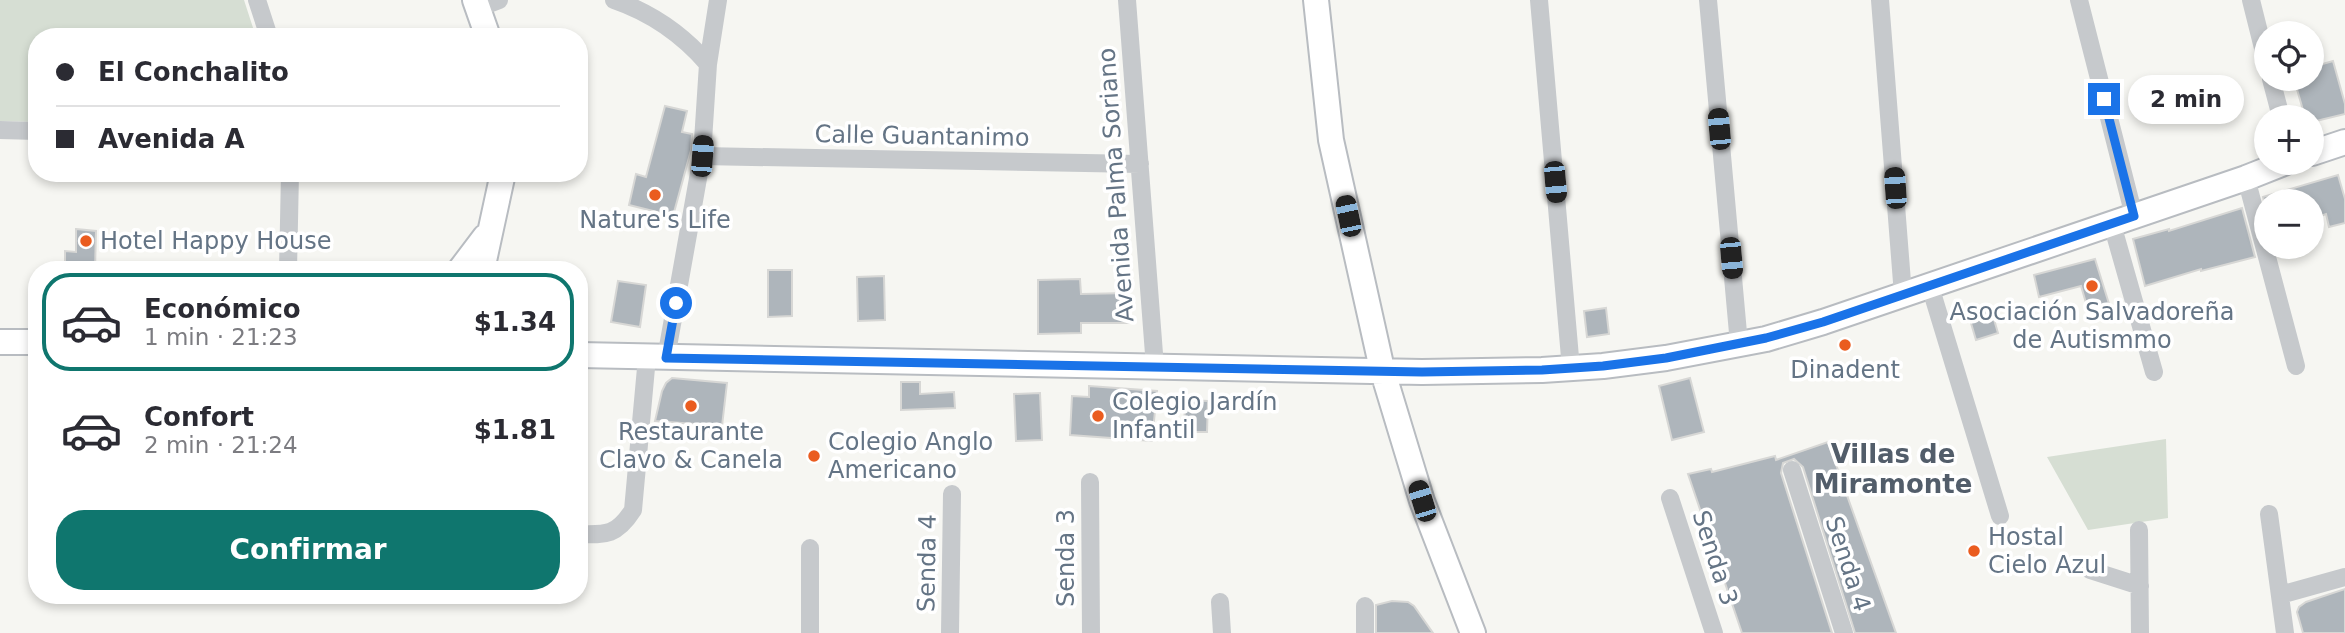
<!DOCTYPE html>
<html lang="es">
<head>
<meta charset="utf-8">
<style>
  body { margin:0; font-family:"DejaVu Sans",sans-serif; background:#f2f2f3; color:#2b2b33; height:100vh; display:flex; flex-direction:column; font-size:26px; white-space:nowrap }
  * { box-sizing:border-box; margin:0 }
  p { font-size:23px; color:#7c7c81 }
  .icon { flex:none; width:38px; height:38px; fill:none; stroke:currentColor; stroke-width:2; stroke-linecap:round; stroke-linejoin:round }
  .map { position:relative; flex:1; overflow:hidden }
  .side { position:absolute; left:28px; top:261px; width:560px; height:343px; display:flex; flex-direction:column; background:#fff; border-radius:28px; box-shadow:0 4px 10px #0003 }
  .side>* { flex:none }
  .top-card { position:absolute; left:28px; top:28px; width:560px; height:154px; border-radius:28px; box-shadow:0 4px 10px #0003; display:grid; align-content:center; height:154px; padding:0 28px; background:#fff }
  .controls { position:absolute; left:2254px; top:21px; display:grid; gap:14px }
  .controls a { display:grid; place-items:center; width:70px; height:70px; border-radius:50%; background:#fff; box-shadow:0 4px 10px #0003; font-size:35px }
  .end { position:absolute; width:32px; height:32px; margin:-16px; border:9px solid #1a73e8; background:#fff; box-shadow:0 0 0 4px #fff }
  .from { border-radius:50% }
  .bubble { position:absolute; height:49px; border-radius:24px; background:#fff; box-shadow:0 4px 10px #0003; font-size:23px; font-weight:700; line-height:49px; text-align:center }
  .car { position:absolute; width:21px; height:42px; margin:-21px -10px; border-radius:9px; box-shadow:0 0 5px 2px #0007; background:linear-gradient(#222 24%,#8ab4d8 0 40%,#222 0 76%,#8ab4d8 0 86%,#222 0) }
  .top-card b { display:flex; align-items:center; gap:24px; height:66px; font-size:26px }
  .top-card b+b { border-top:2px solid #e1e1e2 }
  .top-card i { width:18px; height:18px; background:#2b2b33 }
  ul { padding:12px 0 0; list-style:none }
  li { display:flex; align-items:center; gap:21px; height:98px; margin:0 14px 10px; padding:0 14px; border:4px solid transparent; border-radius:28px }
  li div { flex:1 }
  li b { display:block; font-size:26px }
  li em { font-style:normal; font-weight:700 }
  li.on { border-color:#0f766e }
  li>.icon { width:63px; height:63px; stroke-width:1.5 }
  .button { display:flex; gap:14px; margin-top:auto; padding:14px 28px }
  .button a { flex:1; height:80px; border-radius:28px; background:#0f766e; color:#fff; font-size:28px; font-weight:700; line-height:80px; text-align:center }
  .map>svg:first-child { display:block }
  .green { fill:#d6ded3 }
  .building { fill:#aeb5bb; stroke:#d7d7d5; stroke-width:2 }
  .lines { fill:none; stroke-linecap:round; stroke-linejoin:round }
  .secondary-casing { stroke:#b8bcc1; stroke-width:28 }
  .street { stroke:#c6c9cc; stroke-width:18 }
  .secondary { stroke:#fff; stroke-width:24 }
  .route { stroke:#1a73e8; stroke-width:9 }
  .poi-dot { fill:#ea5c1f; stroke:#fff; stroke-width:2.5 }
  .labels { text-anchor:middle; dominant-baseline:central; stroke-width:7; stroke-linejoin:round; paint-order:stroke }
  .street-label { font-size:24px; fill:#647485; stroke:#fff }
  .poi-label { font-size:24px; fill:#647485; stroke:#fff }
  .neighbourhood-label { font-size:26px; font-weight:bold; fill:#525d6a; stroke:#fff }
</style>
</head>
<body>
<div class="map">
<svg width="2345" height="633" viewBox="0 0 2345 633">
  <rect width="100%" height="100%" fill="#f6f6f2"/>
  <!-- green -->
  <path class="green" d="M0,0H244L256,37H37V122L0,121Z
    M2166,439L2168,518L2088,530L2047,457Z"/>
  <!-- building -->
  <path class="building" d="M2333,61L2345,104V114L2312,122V117H2305L2294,79H2312V67Z
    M665,106L687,111L682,132L692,134L691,150L673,216L629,205L636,174L646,177Z
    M2338,175L2345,199V223L2329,227L2326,214L2312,219V201H2264L2263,197Z
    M2242,208L2255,257L2201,271V269L2145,286L2133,239L2169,229V231Z
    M76,229L96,231L95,270H65V251L76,252Z
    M2095,259L2110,307L2089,313L2081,286L2039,297L2034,275Z
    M768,270H792V316L768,317Z
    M884,276L885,320L858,321L857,277Z
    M1080,279L1081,294L1129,293V323H1081V333L1038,334V280Z
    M618,281L646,285L640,327L611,322Z
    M1990,306L1998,333L1976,340L1968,313Z
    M1606,308L1609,334L1587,337L1584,311Z
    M672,378L727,383L722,426L655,421L662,391L666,383Z
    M1690,378L1704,432L1672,440L1659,386Z
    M901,382H920V394L954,392L955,408L901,410Z
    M1089,386L1157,391L1152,441L1070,435L1072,396L1089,397Z
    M1040,393L1042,440L1016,441L1014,394Z
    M1185,400L1208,401L1207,432H1184Z
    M1828,442L1896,633H1855L1803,467L1794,459L1783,463L1781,473L1832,633H1742L1688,474L1711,469L1712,472L1775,456L1776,460Z
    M2345,589V633H2303L2297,612L2299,607L2306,602Z
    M1392,601L1408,602L1414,606L1433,633H1376V605Z"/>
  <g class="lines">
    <defs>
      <path id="secondary" d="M475,0L488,37
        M1316,0L1331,140L1382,369L1422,501L1473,633
        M2312,153L2345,142
        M460,270L485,237
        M482,270L503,173
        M0,342H37
        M579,355L1422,372L1542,370L1603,366L1666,358L1766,339L1823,322L2246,178L2284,163"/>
    </defs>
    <!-- secondary casing -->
    <use href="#secondary" class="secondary-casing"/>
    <!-- street -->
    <path class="street" d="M257,0L269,37
      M614,0C652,13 682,34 708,64
      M1127,0L1155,367
      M1539,0L1571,369
      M1708,0L1739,344
      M1880,0L1903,295
      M2079,0L2134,216
      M2251,0L2266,60
      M478,8L499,0
      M2271,79L2281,117
      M0,130L37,131
      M702,156L1140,164
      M2246,178L2296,366
      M2112,224L2154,372
      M288,270L290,173
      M1930,286L2000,516
      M666,358L702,156L708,64L718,0
      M1792,470L1844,633
      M1090,482L1091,633
      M1670,498L1714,633
      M2269,514L2285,633
      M2139,530L2140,633
      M579,534C607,535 617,535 633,510L647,357
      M810,548V633
      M2090,570L2140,586
      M2280,595L2345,577
      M1220,602L1222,633
      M1365,606V633
      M950,633L952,494"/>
    <!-- secondary -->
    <use href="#secondary" class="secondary"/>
  </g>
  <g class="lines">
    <!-- route -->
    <path class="route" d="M676,303L666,358L1422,372L1542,370L1603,366L1666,358L1766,338L1823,322L2134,216L2104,99"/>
  </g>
  <!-- markers -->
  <g class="poi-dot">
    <circle cx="655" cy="195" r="7"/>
    <circle cx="86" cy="241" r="7"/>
    <circle cx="2092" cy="286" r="7"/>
    <circle cx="1845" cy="345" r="7"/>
    <circle cx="691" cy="406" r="7"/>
    <circle cx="1098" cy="416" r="7"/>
    <circle cx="814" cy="456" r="7"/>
    <circle cx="1974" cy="551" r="7"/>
  </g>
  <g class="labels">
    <!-- street labels -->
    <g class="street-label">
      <text transform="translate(922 136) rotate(1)">Calle Guantanimo</text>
      <text transform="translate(1116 185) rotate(-94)">Avenida Palma Soriano</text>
      <text transform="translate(1066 558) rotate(-90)">Senda 3</text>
      <text transform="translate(1715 558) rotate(72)">Senda 3</text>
      <text transform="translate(927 563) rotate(-89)">Senda 4</text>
      <text transform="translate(1848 564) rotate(72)">Senda 4</text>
    </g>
    <!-- poi labels -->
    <g class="poi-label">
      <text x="655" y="220">Nature's Life</text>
      <text x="100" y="241" text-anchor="start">Hotel Happy House</text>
      <text x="2092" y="312">Asociación Salvadoreña<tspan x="2092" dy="28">de Autismmo</tspan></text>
      <text x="1845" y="370">Dinadent</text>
      <text x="1112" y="402" text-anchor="start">Colegio Jardín<tspan x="1112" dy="28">Infantil</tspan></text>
      <text x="691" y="432">Restaurante<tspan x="691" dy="28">Clavo &amp; Canela</tspan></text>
      <text x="828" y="442" text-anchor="start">Colegio Anglo<tspan x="828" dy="28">Americano</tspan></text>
      <text x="1988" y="537" text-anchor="start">Hostal<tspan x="1988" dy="28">Cielo Azul</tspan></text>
    </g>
    <!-- neighbourhood labels -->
    <g class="neighbourhood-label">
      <text x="1893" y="454">Villas de<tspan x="1893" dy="30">Miramonte</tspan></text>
    </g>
  </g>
</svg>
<div class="controls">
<a><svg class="icon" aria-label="locate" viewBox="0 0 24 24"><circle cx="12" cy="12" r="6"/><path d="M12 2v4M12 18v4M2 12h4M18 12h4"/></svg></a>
<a>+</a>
<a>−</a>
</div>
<i class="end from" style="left:676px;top:303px"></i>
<i class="end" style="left:2104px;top:99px"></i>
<div class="bubble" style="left:2128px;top:75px;width:116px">2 min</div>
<i class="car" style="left:1719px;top:129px;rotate:355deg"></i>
<i class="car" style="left:702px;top:156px;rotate:4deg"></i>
<i class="car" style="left:1555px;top:182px;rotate:175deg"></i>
<i class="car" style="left:1895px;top:188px;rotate:356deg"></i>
<i class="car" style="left:1348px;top:216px;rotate:348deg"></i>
<i class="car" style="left:1731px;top:258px;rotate:175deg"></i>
<i class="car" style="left:1422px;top:501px;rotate:343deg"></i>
<div class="top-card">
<b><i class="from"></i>El Conchalito</b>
<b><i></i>Avenida A</b>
</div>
<section class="side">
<ul>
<li class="on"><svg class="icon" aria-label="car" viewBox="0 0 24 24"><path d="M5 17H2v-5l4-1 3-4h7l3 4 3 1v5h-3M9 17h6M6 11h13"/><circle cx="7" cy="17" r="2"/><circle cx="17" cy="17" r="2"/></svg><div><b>Económico</b><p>1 min · 21:23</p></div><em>$1.34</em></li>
<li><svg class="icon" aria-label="car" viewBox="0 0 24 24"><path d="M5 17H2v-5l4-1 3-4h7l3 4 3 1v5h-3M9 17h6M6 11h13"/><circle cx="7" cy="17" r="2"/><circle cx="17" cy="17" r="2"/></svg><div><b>Confort</b><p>2 min · 21:24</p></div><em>$1.81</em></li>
</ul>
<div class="button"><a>Confirmar</a></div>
</section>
</div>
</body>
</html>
